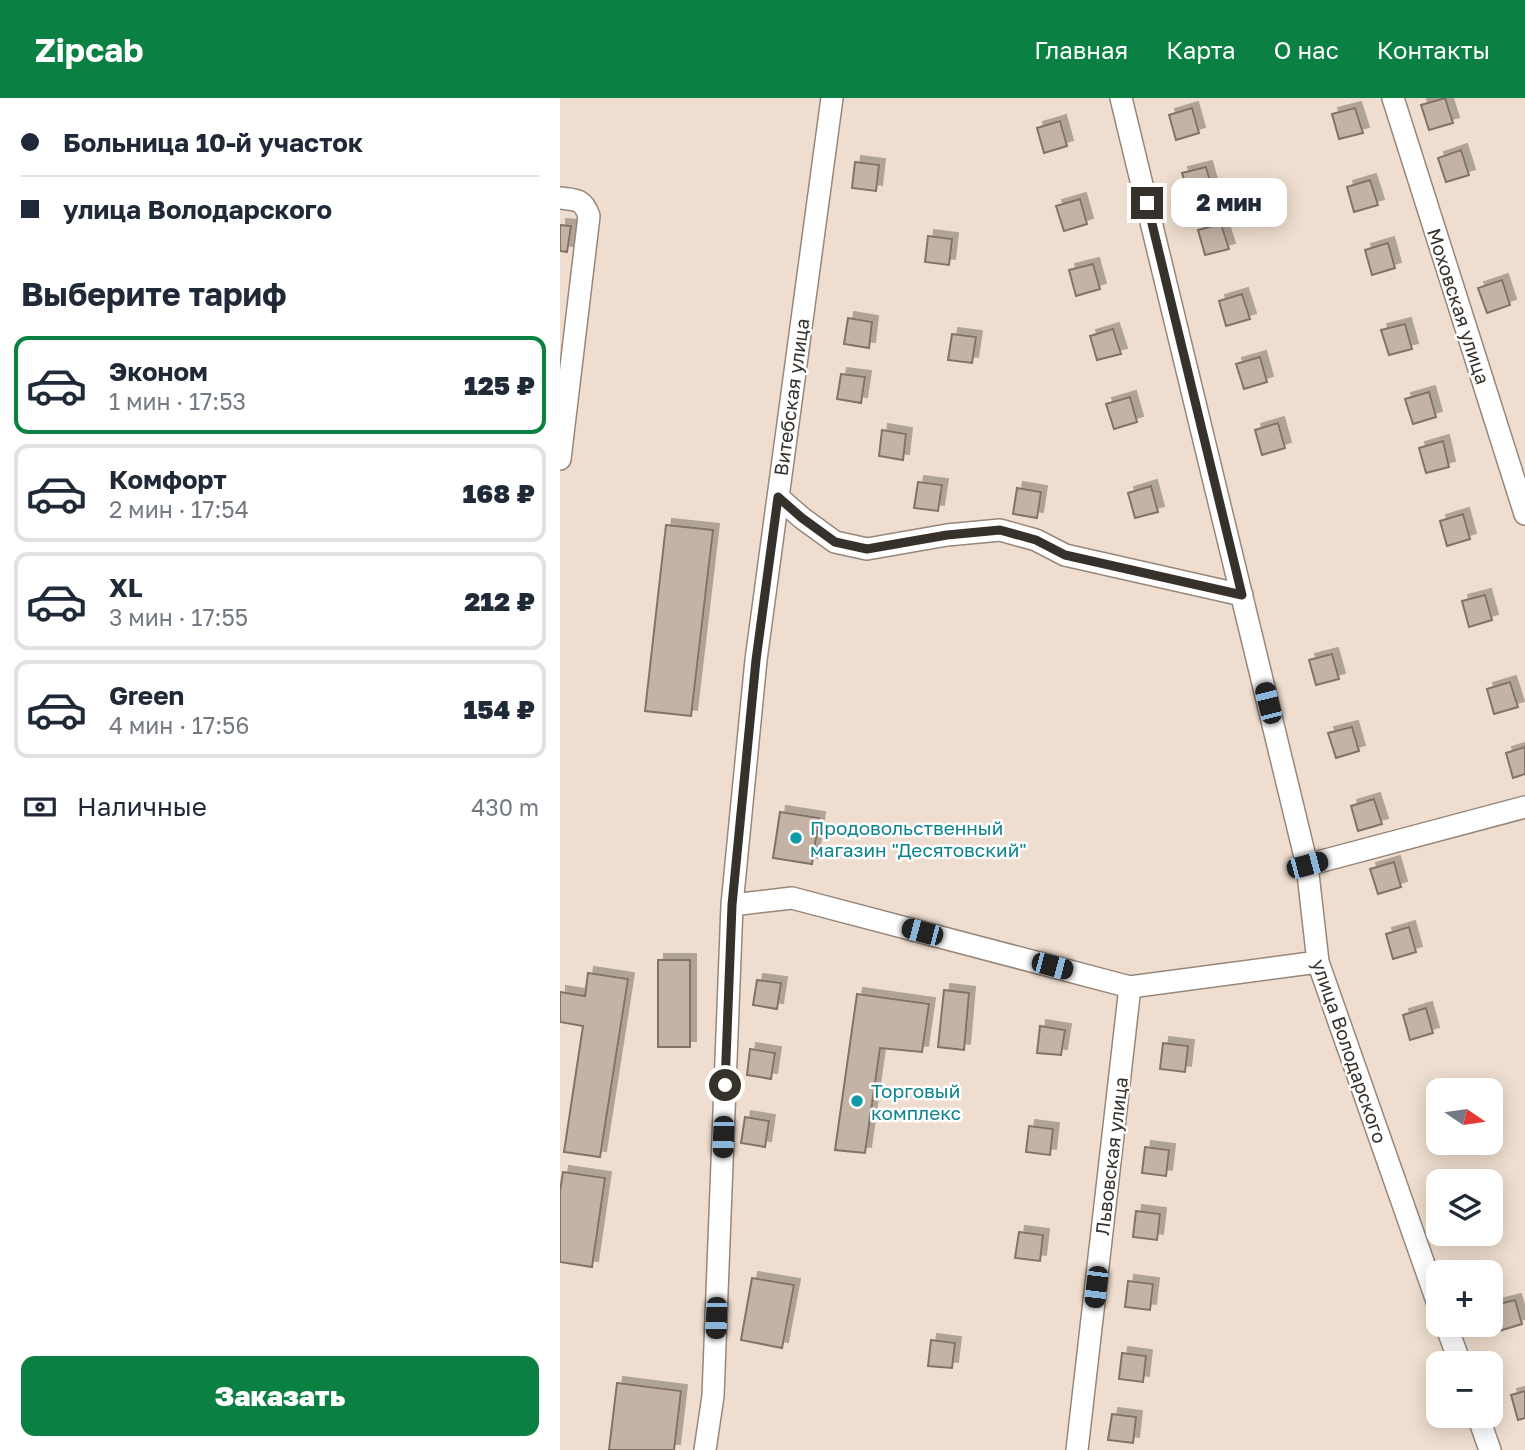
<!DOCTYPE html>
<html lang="ru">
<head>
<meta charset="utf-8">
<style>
  body { margin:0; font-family:"Golos Text",sans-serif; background:#f6f6f7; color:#1f2937; height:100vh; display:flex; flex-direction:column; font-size:26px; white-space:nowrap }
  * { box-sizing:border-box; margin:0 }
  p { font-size:23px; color:#747a83 }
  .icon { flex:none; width:38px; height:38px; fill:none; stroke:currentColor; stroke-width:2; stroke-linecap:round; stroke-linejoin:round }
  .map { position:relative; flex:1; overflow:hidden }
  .drawer { display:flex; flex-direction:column; background:#fff; width:560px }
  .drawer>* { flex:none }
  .hud { display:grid; align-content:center; height:154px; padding:0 21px; background:#fff }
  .needle { width:46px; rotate:103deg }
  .fabs { position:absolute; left:866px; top:980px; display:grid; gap:14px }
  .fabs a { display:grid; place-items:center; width:77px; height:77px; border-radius:14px; background:#fff; box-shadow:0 4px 18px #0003; font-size:35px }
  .end { position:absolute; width:32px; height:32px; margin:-16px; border:9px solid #37312b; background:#fff; box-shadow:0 0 0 4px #fff }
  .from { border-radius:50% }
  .bubble { position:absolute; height:49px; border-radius:14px; background:#fff; box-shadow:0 4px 18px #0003; font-size:23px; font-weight:800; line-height:49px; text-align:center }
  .car { position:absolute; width:21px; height:42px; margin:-21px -10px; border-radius:9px; box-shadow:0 0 5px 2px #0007; background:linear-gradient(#222 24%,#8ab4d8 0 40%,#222 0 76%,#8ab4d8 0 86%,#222 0) }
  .hud b { display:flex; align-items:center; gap:24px; height:66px; font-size:26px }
  .hud b+b { border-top:2px solid #e0e1e3 }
  .hud i { width:18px; height:18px; background:#1f2937 }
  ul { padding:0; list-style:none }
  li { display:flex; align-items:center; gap:21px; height:98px; margin:0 14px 10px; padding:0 7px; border:4px solid #e0e1e3; border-radius:14px }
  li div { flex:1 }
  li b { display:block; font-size:26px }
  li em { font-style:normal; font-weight:800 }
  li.selected { border-color:#0b8043 }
  li>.icon { width:63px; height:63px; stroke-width:1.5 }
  h2 { padding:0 21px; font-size:32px; line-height:84px }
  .pay { display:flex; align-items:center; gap:18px; height:77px; padding:0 21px; font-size:26px }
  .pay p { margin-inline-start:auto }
  .button { display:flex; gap:14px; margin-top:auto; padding:14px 21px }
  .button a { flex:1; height:80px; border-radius:14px; background:#0b8043; color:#fff; font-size:28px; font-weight:800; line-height:80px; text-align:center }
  header { display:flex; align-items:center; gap:42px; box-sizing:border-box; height:98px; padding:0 35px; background:#0b8043; color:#fff }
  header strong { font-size:33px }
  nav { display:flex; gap:38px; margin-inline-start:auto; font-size:24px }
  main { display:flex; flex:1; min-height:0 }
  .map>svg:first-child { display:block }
  .building { fill:#c4b3a5; stroke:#837266; stroke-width:2; filter:url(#shadow) }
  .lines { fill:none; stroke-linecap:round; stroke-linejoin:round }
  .minor-casing { stroke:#97877a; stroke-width:24 }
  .minor { stroke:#fff; stroke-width:21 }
  .route { stroke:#37312b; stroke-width:9 }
  .culture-dot { fill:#0f9aa8; stroke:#fff; stroke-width:2.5 }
  .labels { text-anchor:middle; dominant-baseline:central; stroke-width:5; stroke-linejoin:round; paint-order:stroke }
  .street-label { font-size:19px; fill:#37312b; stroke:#fff }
  .culture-label { font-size:19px; fill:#0d838f; stroke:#fff; text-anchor:start }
</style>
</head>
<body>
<header>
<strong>Zipcab</strong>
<nav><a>Главная</a><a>Карта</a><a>О нас</a><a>Контакты</a></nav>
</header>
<main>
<section class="drawer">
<div class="hud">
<b><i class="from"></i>Больница 10-й участок</b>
<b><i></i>улица Володарского</b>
</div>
<h2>Выберите тариф</h2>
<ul>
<li class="selected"><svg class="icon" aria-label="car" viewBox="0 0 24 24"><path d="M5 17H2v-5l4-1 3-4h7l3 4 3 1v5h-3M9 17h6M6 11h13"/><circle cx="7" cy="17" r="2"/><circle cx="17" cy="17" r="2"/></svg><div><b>Эконом</b><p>1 мин · 17:53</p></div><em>125 ₽</em></li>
<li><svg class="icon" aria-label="car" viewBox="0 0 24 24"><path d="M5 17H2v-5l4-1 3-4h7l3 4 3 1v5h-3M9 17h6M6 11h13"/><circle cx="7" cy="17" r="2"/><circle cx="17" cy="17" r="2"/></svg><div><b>Комфорт</b><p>2 мин · 17:54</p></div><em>168 ₽</em></li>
<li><svg class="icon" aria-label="car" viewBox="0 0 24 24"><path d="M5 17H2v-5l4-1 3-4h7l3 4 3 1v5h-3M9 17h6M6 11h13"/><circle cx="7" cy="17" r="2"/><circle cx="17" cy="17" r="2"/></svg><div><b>XL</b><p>3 мин · 17:55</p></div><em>212 ₽</em></li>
<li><svg class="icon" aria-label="car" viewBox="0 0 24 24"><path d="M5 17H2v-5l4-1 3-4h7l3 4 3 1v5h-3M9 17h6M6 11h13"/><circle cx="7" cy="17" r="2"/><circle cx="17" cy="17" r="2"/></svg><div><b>Green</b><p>4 мин · 17:56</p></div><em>154 ₽</em></li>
</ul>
<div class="pay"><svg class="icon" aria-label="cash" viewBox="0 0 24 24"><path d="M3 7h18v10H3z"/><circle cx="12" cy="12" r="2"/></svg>Наличные<p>430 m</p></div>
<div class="button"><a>Заказать</a></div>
</section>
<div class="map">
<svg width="965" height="1352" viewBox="0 0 965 1352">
  <defs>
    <filter id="shadow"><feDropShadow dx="6" dy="-6" stdDeviation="0" flood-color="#0004"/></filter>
  </defs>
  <rect width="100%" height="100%" fill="#efdecf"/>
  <!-- building -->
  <path class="building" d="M885,0L893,25L869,32L861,7Z
    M632,10L639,35L616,42L609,17Z
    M795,10L803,35L779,41L772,16Z
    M500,23L507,48L484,55L477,30Z
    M901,52L909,77L886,84L878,60Z
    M295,64L319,67L316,93L292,90Z
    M646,69L653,94L630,100L622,75Z
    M810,82L818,107L794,114L787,89Z
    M520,101L527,126L504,133L496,108Z
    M661,126L669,151L645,157L638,132Z
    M0,127L11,128L7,154L0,153Z
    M368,138L392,141L389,167L365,164Z
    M828,145L835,170L812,177L805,152Z
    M533,166L540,191L516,198L509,172Z
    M942,182L950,207L927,215L918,190Z
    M682,196L690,221L666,228L659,203Z
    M288,220L312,224L309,250L284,246Z
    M845,226L852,251L829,257L821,232Z
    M553,231L561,256L537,262L530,238Z
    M392,236L416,239L412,265L388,262Z
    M700,259L707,284L684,291L676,266Z
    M281,276L305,279L301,305L277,301Z
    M869,294L876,319L853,326L845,301Z
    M570,299L577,324L554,331L546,306Z
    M718,325L725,350L702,357L695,332Z
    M322,332L346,336L343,362L319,358Z
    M883,343L889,369L866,375L859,350Z
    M358,384L382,387L378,413L354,410Z
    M591,388L598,414L575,420L568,395Z
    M457,390L481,394L477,420L453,416Z
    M903,416L910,441L887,448L880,423Z
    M106,427L153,432L131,618L85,613Z
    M925,497L932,522L909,529L902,503Z
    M772,556L779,581L756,587L749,562Z
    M950,584L958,609L934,616L927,591Z
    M792,629L799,653L776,660L768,635Z
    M965,649V676L953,680L946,655Z
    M814,701L822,726L798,733L791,708Z
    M220,714L259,720L252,766L213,760Z
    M834,764L841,789L818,796L810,771Z
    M849,829L856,854L833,861L826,836Z
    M98,862H130V949H98Z
    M28,875L68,881L40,1059L4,1054L23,928L0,924V894L25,898Z
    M197,882L221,885L217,911L193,907Z
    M384,892L409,895L404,952L378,949Z
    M297,896L369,906L362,954L320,950L305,1055L275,1052Z
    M866,910L873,935L850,942L843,917Z
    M480,928L505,932L501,957L477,955Z
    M603,945L628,948L625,974L600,971Z
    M190,951L215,955L211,981L187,977Z
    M878,1009V1036L877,1037L870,1012Z
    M185,1019L209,1023L205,1049L181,1045Z
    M469,1028L493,1031L490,1057L466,1054Z
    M585,1049L609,1052L606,1078L582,1075Z
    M3,1074L45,1080L32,1169L0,1164V1093Z
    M576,1113L600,1116L597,1142L573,1139Z
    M459,1134L483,1137L480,1163L455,1160Z
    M192,1180L234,1187L222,1250L181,1242Z
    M568,1183L593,1186L590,1212L565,1209Z
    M955,1202L962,1226L939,1233L931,1208Z
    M371,1242L395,1245L392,1270L368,1268Z
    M562,1255L586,1258L583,1284L559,1281Z
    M57,1285L121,1293L114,1352H49Z
    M965,1293V1320L958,1322L951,1297Z
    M552,1316L576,1319L573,1345L548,1342Z"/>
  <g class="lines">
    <defs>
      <path id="minor" d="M561,0L747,767L758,864L878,1206
        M833,0L965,416
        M0,100C17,102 23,101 29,118L0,361
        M218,399L242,420L275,444L307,451L387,437L440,432L476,442L505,457L682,497
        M747,767L965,709
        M172,807L232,800L570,889L758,864
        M886,1227L900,1265
        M918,1318L930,1352
        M145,1352L153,1298L172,807L196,562L272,0
        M517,1352L570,889"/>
    </defs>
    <!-- minor casing -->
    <use href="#minor" class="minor-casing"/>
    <!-- minor -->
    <use href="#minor" class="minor"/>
  </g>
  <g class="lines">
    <!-- route -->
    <path class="route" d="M165,987L172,807L196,562L218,399L242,420L275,444L307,451L387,437L440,432L476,442L505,457L682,497L587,105"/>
  </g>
  <!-- markers -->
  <g class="culture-dot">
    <circle cx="236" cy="740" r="7"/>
    <circle cx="297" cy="1003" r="7"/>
  </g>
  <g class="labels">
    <!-- street labels -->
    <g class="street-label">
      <text transform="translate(899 208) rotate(72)">Моховская улица</text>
      <text transform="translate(231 299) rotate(-82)">Витебская улица</text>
      <text transform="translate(790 953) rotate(71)">улица Володарского</text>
      <text transform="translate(551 1058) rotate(-83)">Львовская улица</text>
    </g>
    <!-- culture labels -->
    <g class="culture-label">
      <text x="250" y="729">Продовольственный<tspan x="250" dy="22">магазин "Деcятовский"</tspan></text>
      <text x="311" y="992">Торговый<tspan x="311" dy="22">комплекс</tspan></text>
    </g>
  </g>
</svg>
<div class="fabs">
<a><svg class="needle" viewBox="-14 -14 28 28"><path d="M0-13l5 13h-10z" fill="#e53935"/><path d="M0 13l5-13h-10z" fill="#747a83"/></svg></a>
<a><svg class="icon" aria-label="layers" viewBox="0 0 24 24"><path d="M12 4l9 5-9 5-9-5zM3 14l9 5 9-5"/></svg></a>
<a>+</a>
<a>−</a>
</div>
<i class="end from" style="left:165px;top:987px"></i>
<i class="end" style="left:587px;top:105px"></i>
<div class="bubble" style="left:611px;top:80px;width:116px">2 мин</div>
<i class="car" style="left:708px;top:605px;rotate:346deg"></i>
<i class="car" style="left:747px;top:767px;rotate:75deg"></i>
<i class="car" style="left:362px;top:834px;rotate:285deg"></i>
<i class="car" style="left:492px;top:868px;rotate:105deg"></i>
<i class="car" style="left:163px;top:1039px;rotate:182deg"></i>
<i class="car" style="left:536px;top:1189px;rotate:187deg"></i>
<i class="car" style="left:156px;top:1220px;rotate:182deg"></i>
</div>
</main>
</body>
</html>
